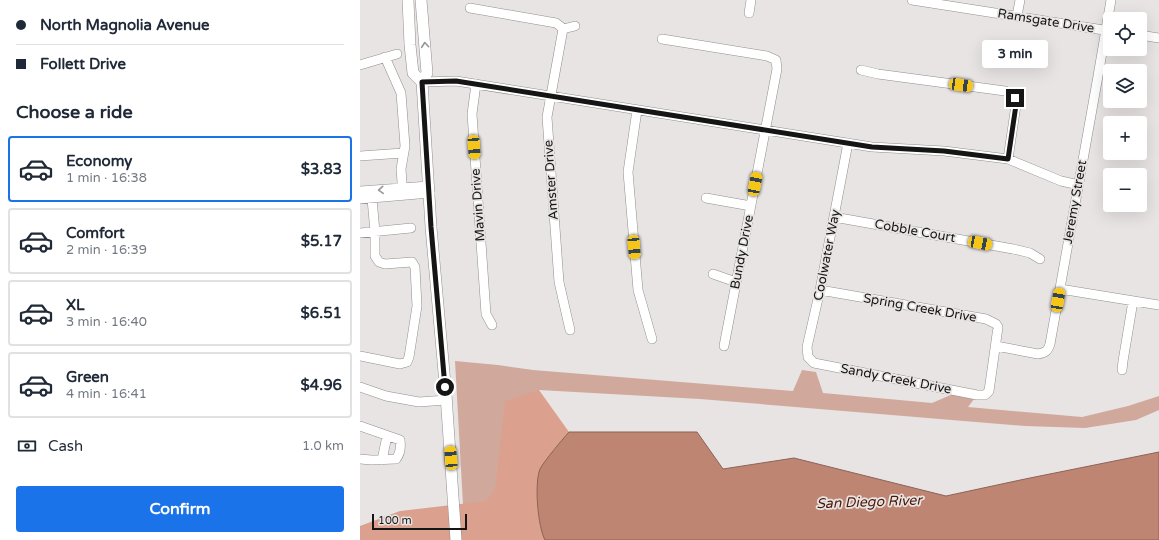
<!DOCTYPE html>
<html lang="en">
<head>
<meta charset="utf-8">
<style>
  body { margin:0; font-family:"Varela Round",sans-serif; background:#f6f6f7; color:#1f2937; height:100vh; display:flex; flex-direction:column; font-size:15px; white-space:nowrap }
  * { box-sizing:border-box; margin:0 }
  p { font-size:13px; color:#747a83 }
  .icon { flex:none; width:22px; height:22px; fill:none; stroke:currentColor; stroke-width:2; stroke-linecap:round; stroke-linejoin:round }
  .map { position:relative; flex:1; overflow:hidden }
  .side { display:flex; flex-direction:column; background:#fff; width:360px }
  .side>* { flex:none }
  .hud { display:grid; align-content:center; height:88px; padding:0 16px; background:#fff }
  .tools { position:absolute; left:743px; top:12px; display:grid; gap:8px }
  .tools a { display:grid; place-items:center; width:44px; height:44px; border-radius:4px; background:#fff; box-shadow:0 4px 16px #0002; font-size:20px }
  .scale { position:absolute; left:12px; bottom:10px; width:95px; box-sizing:border-box; padding-left:4px; border:2px solid #161515; border-top:0; font-size:11px; line-height:14px; white-space:nowrap; color:#161515; -webkit-text-stroke:3px #e8e4e3; paint-order:stroke }
  .end { position:absolute; width:18px; height:18px; margin:-9px; border:5px solid #161515; background:#fff; box-shadow:0 0 0 2px #fff }
  .from { border-radius:50% }
  .bubble { position:absolute; height:28px; border-radius:4px; background:#fff; box-shadow:0 4px 16px #0002; font-size:13px; font-weight:800; line-height:28px; text-align:center }
  .car { position:absolute; width:12px; height:24px; margin:-12px -6px; border-radius:5px; box-shadow:0 0 3px 1px #0007; background:linear-gradient(#f5c518 24%,#345 0 40%,#f5c518 0 76%,#345 0 86%,#f5c518 0) }
  .hud b { display:flex; align-items:center; gap:14px; height:38px; font-size:15px }
  .hud b+b { border-top:1px solid #e0e1e3 }
  .hud i { width:10px; height:10px; background:#1f2937 }
  ul { padding:0; list-style:none }
  li { display:flex; align-items:center; gap:12px; height:66px; margin:0 8px 6px; padding:0 8px; border:2px solid #e0e1e3; border-radius:4px }
  li div { flex:1 }
  li b { display:block; font-size:15px }
  li em { font-style:normal; font-weight:800 }
  li.active { border-color:#1a73e8 }
  li>.icon { width:36px; height:36px; stroke-width:1.5 }
  h2 { padding:0 16px; font-size:18px; line-height:48px }
  .pay { display:flex; align-items:center; gap:10px; height:44px; padding:0 16px; font-size:15px }
  .pay p { margin-inline-start:auto }
  .primary-button { display:flex; gap:8px; margin-top:auto; padding:8px 16px }
  .primary-button a { flex:1; height:46px; border-radius:4px; background:#1a73e8; color:#fff; font-size:16px; font-weight:800; line-height:46px; text-align:center }
  main { display:flex; flex:1; min-height:0 }
  .map>svg:first-child { display:block }
  .green { fill:#d0a99c }
  .forest { fill:#dca18e }
  .water { fill:#be8573; stroke:#8c6357 }
  .lines { fill:none; stroke-linecap:round; stroke-linejoin:round }
  .minor-casing { stroke:#918e8d; stroke-width:10 }
  .major-casing { stroke:#918e8d; stroke-width:12 }
  .minor { stroke:#fff; stroke-width:9 }
  .major { stroke:#fff; stroke-width:11 }
  .oneway { stroke:#969696 }
  .route { stroke:#161515; stroke-width:5 }
  .labels { text-anchor:middle; dominant-baseline:central; stroke-width:3.5; stroke-linejoin:round; paint-order:stroke }
  .street-label { font-size:13px; fill:#161515; stroke:#e8e4e3 }
  .water-label { font-size:14px; font-style:italic; fill:#4a1604; stroke:#e8e4e3 }
</style>
</head>
<body>
<main>
<section class="side">
<div class="hud">
<b><i class="from"></i>North Magnolia Avenue</b>
<b><i></i>Follett Drive</b>
</div>
<h2>Choose a ride</h2>
<ul>
<li class="active"><svg class="icon" aria-label="car" viewBox="0 0 24 24"><path d="M5 17H2v-5l4-1 3-4h7l3 4 3 1v5h-3M9 17h6M6 11h13"/><circle cx="7" cy="17" r="2"/><circle cx="17" cy="17" r="2"/></svg><div><b>Economy</b><p>1 min · 16:38</p></div><em>$3.83</em></li>
<li><svg class="icon" aria-label="car" viewBox="0 0 24 24"><path d="M5 17H2v-5l4-1 3-4h7l3 4 3 1v5h-3M9 17h6M6 11h13"/><circle cx="7" cy="17" r="2"/><circle cx="17" cy="17" r="2"/></svg><div><b>Comfort</b><p>2 min · 16:39</p></div><em>$5.17</em></li>
<li><svg class="icon" aria-label="car" viewBox="0 0 24 24"><path d="M5 17H2v-5l4-1 3-4h7l3 4 3 1v5h-3M9 17h6M6 11h13"/><circle cx="7" cy="17" r="2"/><circle cx="17" cy="17" r="2"/></svg><div><b>XL</b><p>3 min · 16:40</p></div><em>$6.51</em></li>
<li><svg class="icon" aria-label="car" viewBox="0 0 24 24"><path d="M5 17H2v-5l4-1 3-4h7l3 4 3 1v5h-3M9 17h6M6 11h13"/><circle cx="7" cy="17" r="2"/><circle cx="17" cy="17" r="2"/></svg><div><b>Green</b><p>4 min · 16:41</p></div><em>$4.96</em></li>
</ul>
<div class="pay"><svg class="icon" aria-label="cash" viewBox="0 0 24 24"><path d="M3 7h18v10H3z"/><circle cx="12" cy="12" r="2"/></svg>Cash<p>1.0 km</p></div>
<div class="primary-button"><a>Confirm</a></div>
</section>
<div class="map">
<svg width="799" height="540" viewBox="0 0 799 540">
  <rect width="100%" height="100%" fill="#e8e4e3"/>
  <!-- green -->
  <path class="green" d="M95,361L138,365L173,370L433,391L442,370L456,372L463,393L572,403L593,394L614,399L608,407L722,417L768,406L799,396V410L776,420L725,428L665,426L340,399L179,390L132,505H103Z"/>
  <!-- forest -->
  <path class="forest" d="M179,390L209,432L193,451L184,537L185,540H0V526L40,511L126,501L135,489L145,401Z"/>
  <!-- water -->
  <path class="water" d="M209,432H337L363,469L434,458L586,496L665,479L799,452V540H185C178,527 174,484 180,469C185,460 201,441 209,432Z"/>
  <g class="lines">
    <defs>
      <path id="minor" d="M552,0L750,31
        M110,8L196,23L200,26L203,29
        M389,13L391,0
        M657,16L660,0
        M203,29L187,117L199,282L210,330
        M203,29L215,26
        M780,35L799,38
        M302,39L407,56L416,60L417,69L364,346
        M25,57L41,93L45,146L41,169L43,196
        M0,65L37,54
        M501,70L518,74L645,91C653,94 655,97 656,105L648,159
        M62,82L96,81L512,147L584,151L648,159L701,181L719,185
        M116,84L112,114L126,314L132,325
        M277,110L268,172L278,290L292,339
        M0,156L43,153
        M0,191L69,186
        M346,198L391,206
        M0,199L70,193
        M474,217L653,249L670,253L680,259
        M0,233L51,228
        M353,274L376,282
        M700,289L799,305
        M460,290L626,319L636,324L638,327L629,391L625,395H617L454,363L448,357L447,347L460,290L488,143
        M636,346L678,354C685,353 688,351 690,344L738,76L751,0
        M0,356L40,364L47,362L49,357L57,306L55,267L52,262L25,264L19,262L15,256V232L12,199
        M762,370L763,361L773,301
        M0,387L26,396L59,402L86,400
        M0,426L40,440C41,447 41,453 36,459L11,460L0,459
        M22,460L27,436"/>
      <path id="major" d="M48,0L50,45L53,73L62,82L71,227L86,395L96,540
        M61,0L67,73L62,82"/>
    </defs>
    <!-- minor casing -->
    <use href="#minor" class="minor-casing"/>
    <!-- major casing -->
    <use href="#major" class="major-casing"/>
    <!-- minor -->
    <use href="#minor" class="minor"/>
    <!-- major -->
    <use href="#major" class="major"/>
  </g>
  <!-- one-way arrows -->
  <defs><path id="oneway-chevron" d="M-2-3.5L2.5 0L-2 3.5" fill="none" stroke-width="1.6" stroke-linecap="round" stroke-linejoin="round"/></defs>
  <g class="oneway">
    <use href="#oneway-chevron" transform="translate(65 45) rotate(-95)"/>
    <use href="#oneway-chevron" transform="translate(21 190) rotate(176)"/>
  </g>
  <g class="lines">
    <!-- route -->
    <path class="route" d="M85,387L71,227L62,82L96,81L512,147L584,151L648,159L656,105L655,98"/>
  </g>
  <g class="labels">
    <!-- street labels -->
    <g class="street-label">
      <text transform="translate(686 21) rotate(9)">Ramsgate Drive</text>
      <text transform="translate(191 180) rotate(-94)">Amster Drive</text>
      <text transform="translate(715 202) rotate(-80)">Jeremy Street</text>
      <text transform="translate(118 205) rotate(-94)">Mavin Drive</text>
      <text transform="translate(555 231) rotate(10)">Cobble Court</text>
      <text transform="translate(382 252) rotate(-79)">Bundy Drive</text>
      <text transform="translate(467 255) rotate(-79)">Coolwater Way</text>
      <text transform="translate(560 308) rotate(10)">Spring Creek Drive</text>
      <text transform="translate(536 379) rotate(11)">Sandy Creek Drive</text>
    </g>
    <!-- water labels -->
    <g class="water-label">
      <text transform="translate(509 502) rotate(-2)">San Diego River</text>
    </g>
  </g>
</svg>
<div class="tools">
<a><svg class="icon" aria-label="locate" viewBox="0 0 24 24"><circle cx="12" cy="12" r="6"/><path d="M12 2v4M12 18v4M2 12h4M18 12h4"/></svg></a>
<a><svg class="icon" aria-label="layers" viewBox="0 0 24 24"><path d="M12 4l9 5-9 5-9-5zM3 14l9 5 9-5"/></svg></a>
<a>+</a>
<a>−</a>
</div>
<div class="scale">100 m</div>
<i class="end from" style="left:85px;top:387px"></i>
<i class="end" style="left:655px;top:98px"></i>
<div class="bubble" style="left:622px;top:40px;width:66px">3 min</div>
<i class="car" style="left:601px;top:85px;rotate:98deg"></i>
<i class="car" style="left:114px;top:147px;rotate:176deg"></i>
<i class="car" style="left:395px;top:184px;rotate:11deg"></i>
<i class="car" style="left:620px;top:243px;rotate:101deg"></i>
<i class="car" style="left:274px;top:247px;rotate:175deg"></i>
<i class="car" style="left:698px;top:300px;rotate:10deg"></i>
<i class="car" style="left:91px;top:458px;rotate:355deg"></i>
</div>
</main>
</body>
</html>
